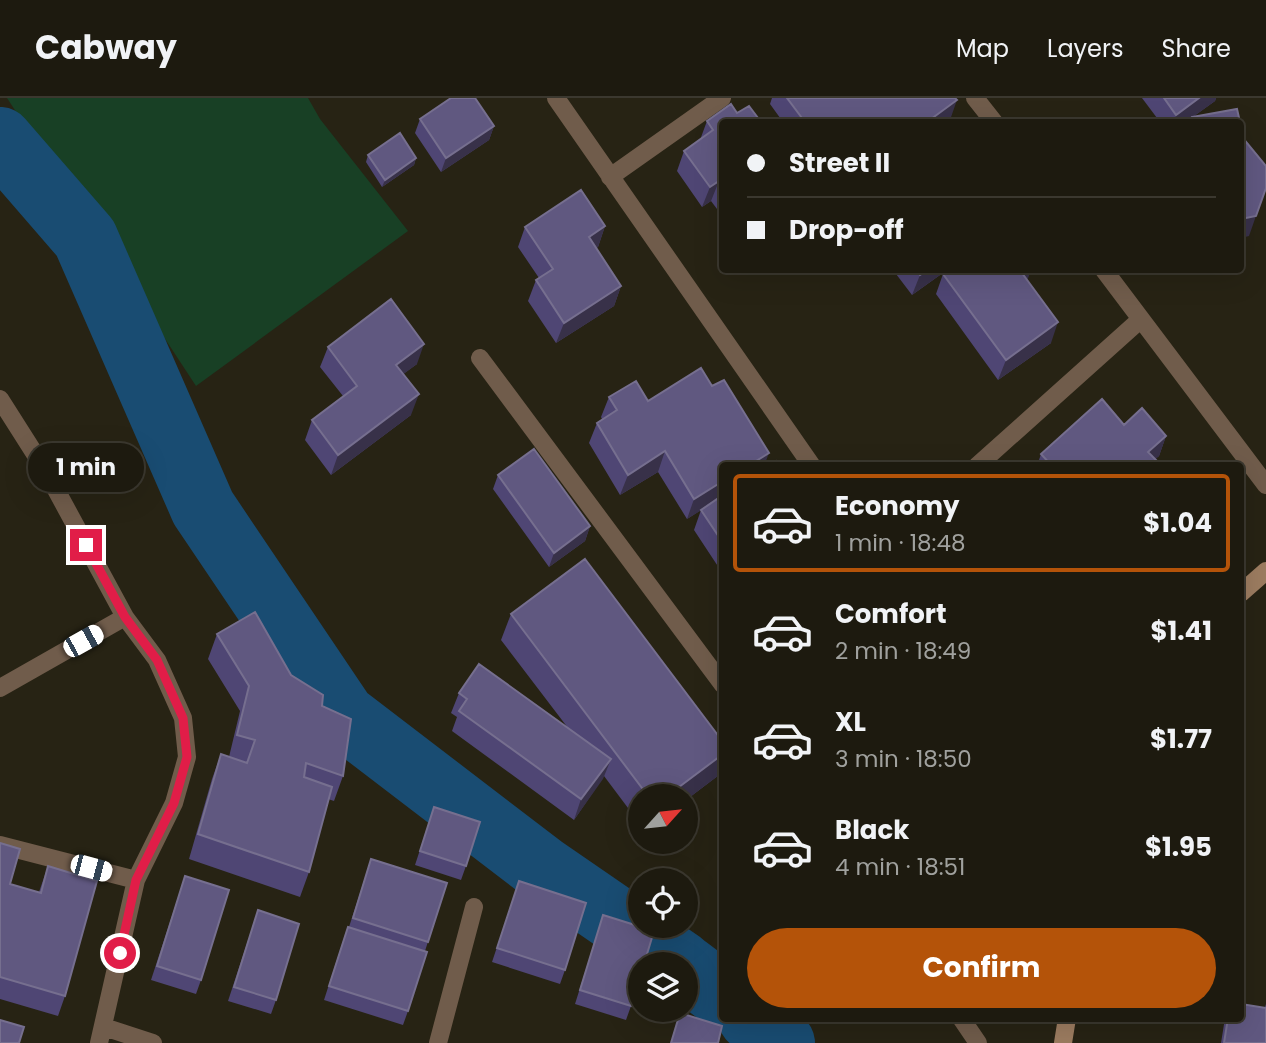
<!DOCTYPE html>
<html lang="en">
<head>
<meta charset="utf-8">
<style>
  body { margin:0; font-family:Poppins,sans-serif; background:#2a271d; color:#f1f3f6; height:100vh; display:flex; flex-direction:column; font-size:26px; white-space:nowrap }
  * { box-sizing:border-box; margin:0 }
  p { font-size:23px; color:#a0a19e }
  .icon { flex:none; width:38px; height:38px; fill:none; stroke:currentColor; stroke-width:2; stroke-linecap:round; stroke-linejoin:round }
  .map { position:relative; flex:1; overflow:hidden }
  .drawer { position:absolute; left:719px; top:364px; width:525px; height:560px; display:flex; flex-direction:column; background:#1d1a0f; border-radius:7px; box-shadow:0 7px 28px #0002,0 0 0 2px #3b382f }
  .drawer>* { flex:none }
  .hud { position:absolute; left:719px; top:21px; width:525px; height:154px; border-radius:7px; box-shadow:0 7px 28px #0002,0 0 0 2px #3b382f; display:grid; align-content:center; height:154px; padding:0 28px; background:#1d1a0f }
  .needle { width:46px; rotate:63deg }
  .fabs { position:absolute; left:628px; top:686px; display:grid; gap:14px }
  .fabs a { display:grid; place-items:center; width:70px; height:70px; border-radius:50%; background:#1d1a0f; box-shadow:0 7px 28px #0002,0 0 0 2px #3b382f; font-size:35px }
  .end { position:absolute; width:32px; height:32px; margin:-16px; border:9px solid #e11d48; background:#fff; box-shadow:0 0 0 4px #fff }
  .from { border-radius:50% }
  .bubble { position:absolute; height:49px; border-radius:24px; background:#1d1a0f; box-shadow:0 7px 28px #0002,0 0 0 2px #3b382f; font-size:23px; font-weight:700; line-height:49px; text-align:center }
  .car { position:absolute; width:21px; height:42px; margin:-21px -10px; border-radius:9px; box-shadow:0 0 5px 2px #0007; background:linear-gradient(#fff 24%,#345 0 40%,#fff 0 76%,#345 0 86%,#fff 0) }
  .hud b { display:flex; align-items:center; gap:24px; height:66px; font-size:26px }
  .hud b+b { border-top:2px solid #3b382f }
  .hud i { width:18px; height:18px; background:#f1f3f6 }
  ul { padding:12px 0 0; list-style:none }
  li { display:flex; align-items:center; gap:21px; height:98px; margin:0 14px 10px; padding:0 14px; border:4px solid transparent; border-radius:7px }
  li div { flex:1 }
  li b { display:block; font-size:26px }
  li em { font-style:normal; font-weight:700 }
  li.selected { border-color:#b45309 }
  li>.icon { width:63px; height:63px; stroke-width:1.5 }
  .action { display:flex; gap:14px; margin-top:auto; padding:14px 28px }
  .action a { flex:1; height:80px; border-radius:42px; background:#b45309; color:#fff; font-size:28px; font-weight:700; line-height:80px; text-align:center }
  header { display:flex; align-items:center; gap:42px; box-sizing:border-box; height:98px; padding:0 35px; background:#1d1a0f; border-bottom:2px solid #3b382f }
  header strong { font-size:33px }
  nav { display:flex; gap:38px; margin-inline-start:auto; font-size:24px }
  .map>svg:first-child { display:block }
  .green { fill:#184025 }
  .lines { fill:none; stroke-linecap:round; stroke-linejoin:round }
  .river { stroke:#194c72; stroke-width:66 }
  .lane { stroke:#705c4b; stroke-width:18 }
  .street { stroke:#705c4b; stroke-width:18 }
  .secondary { stroke:#9c7c60; stroke-width:18 }
  .wall { fill:#4f4674 }
  .shaded-wall { fill:#383149 }
  .building { fill:#605880; stroke:#766f8f; stroke-width:2 }
  .route { stroke:#e11d48; stroke-width:9 }
</style>
</head>
<body>
<header>
<strong>Cabway</strong>
<nav><a>Map</a><a>Layers</a><a>Share</a></nav>
</header>
<div class="map">
<svg width="1266" height="945" viewBox="0 0 1266 945">
  <rect width="100%" height="100%" fill="#272314"/>
  <!-- green -->
  <path class="green" d="M7,0H308L320,21L408,133L196,288Z"/>
  <g class="lines">
    <!-- river -->
    <path class="river" d="M0,42L85,140L203,410L343,618L543,771L681,866
      M686,870L723,898
      M751,920L782,945"/>
    <!-- lane -->
    <path class="lane" d="M480,260L723,587
      M961,920L978,945"/>
    <!-- street -->
    <path class="street" d="M556,0L812,368
      M975,0L994,24
      M610,79L722,0
      M1104,172L1266,387
      M0,301L47,375L125,519L157,562L183,620L187,659L174,705L136,782L99,945
      M977,368L1141,221
      M0,590L125,519
      M0,747L136,782
      M104,929L153,945
      M438,945L474,809"/>
    <!-- secondary -->
    <path class="secondary" d="M1241,495L1266,473
      M1063,945L1067,920"/>
  </g>
  <!-- wall -->
  <path class="wall" d="M772,0H955L950,22L947,24H783L770,6Z
    M1142,0H1216L1215,3L1194,18L1240,24H1190L1192,20L1186,24H1160Z
    M420,21L494,28L489,42L441,74L415,35Z
    M707,23L723,24V119L711,103L702,109L677,73L684,53L700,42Z
    M368,57L416,60L414,67L382,89L366,64Z
    M605,128L598,149L596,150L621,188L614,208L556,245L528,203L536,182L539,180L518,149L525,129Z
    M893,172H947L912,197Z
    M943,176L1027,183L1051,245L998,282L936,196Z
    M328,249L417,266L403,276L411,317L331,377L305,342L312,322L343,298L320,269Z
    M609,299L648,303L723,368V476L694,432L701,412L687,421L658,374L620,397L589,345L597,325L602,321L601,319Z
    M1124,327L1166,338L1159,358L1155,361V368H1037L1041,356Z
    M498,377L590,428L585,443L549,469L493,391Z
    M511,516L723,644V668L719,677L686,702V698H640V726L604,678L574,722L452,633L457,619L451,615L459,595L568,630L501,542Z
    M217,536L291,577L322,608L343,678L334,703L328,701L309,774L300,799L189,761L212,681L221,656L229,659L240,613L208,561Z
    M434,709L466,768L461,782L415,767Z
    M0,745L10,786L39,794L48,768L65,898L58,918L0,901Z
    M371,761L447,785L425,853L408,913L403,927L324,902L343,843L348,829H349Z
    M185,778L201,882L196,896L151,882Z
    M519,783L565,872L560,886L492,864Z
    M258,812L276,902L271,916L228,903Z
    M603,817L631,908L626,922L575,906Z
    M1266,906V945H1221L1225,920H1241L1265,909Z"/>
  <!-- shaded-wall -->
  <path class="shaded-wall" d="M1199,0H1216L1215,3L1186,24H1173L1176,17Z
    M957,2L950,22L947,24H927Z
    M494,28L489,42L441,74L446,60Z
    M416,60L414,67L382,89L385,82Z
    M719,83L711,103L702,109L710,89Z
    M1256,118L1249,138L1241,140V121Z
    M605,128L598,149L582,159L589,139Z
    M928,172H947L912,197L920,177Z
    M1026,172H1031L1026,186L1022,175Z
    M621,188L614,208L556,245L564,225Z
    M1058,224L1051,245L998,282L1006,262Z
    M424,246L417,266L389,287L396,267Z
    M419,296L411,317L331,377L338,357Z
    M1166,338L1159,358L1148,368V354Z
    M665,353L658,374L620,397L628,377Z
    M769,355L764,368H748Z
    M723,383V399L687,421L694,401Z
    M590,428L585,443L549,469L554,455Z
    M723,656V668L719,677L686,702V698H667Z
    M611,661L603,681L574,722L581,701Z"/>
  <!-- building -->
  <path class="building" d="M451,0H475L494,28L446,60L420,21Z
    M787,0H955L957,2L927,24H805Z
    M1164,0H1199L1176,17Z
    M731,6L737,15L749,8L761,24H723V89L719,83L710,89L684,53L713,32L707,23Z
    M1237,11L1240,24H1193L1192,19Z
    M1241,30L1242,39L1266,68V90L1256,118L1241,121Z
    M400,35L416,60L385,82L368,57Z
    M581,92L605,128L589,139L621,188L564,225L536,182L553,171L525,129Z
    M916,172H928L920,177Z
    M949,172H1026L1022,175L1058,224L1006,262L943,176Z
    M391,201L424,246L396,267L419,296L338,357L312,322L357,288L328,249Z
    M701,270L712,288L724,282L769,355L748,368H723V383L694,401L665,353L628,377L597,325L617,312L609,299L636,283L648,303Z
    M1102,301L1124,327L1142,310L1166,338L1148,354L1157,363L1152,368H1052L1041,356Z
    M534,351L590,428L554,455L498,377Z
    M776,363L780,368H769Z
    M723,397V445L701,412Z
    M585,461L723,644V656L667,698H648L511,516Z
    M255,514L291,577L323,597L322,608L351,621L343,678L306,665L304,679L332,689L309,774L198,736L221,656L247,665L255,642L237,637L249,588L217,536Z
    M479,566L611,661L581,701L459,613L467,601L459,595Z
    M434,709L480,724L466,768L420,753Z
    M0,745L20,751L10,786L41,795L48,768L97,783L65,898L0,879Z
    M371,761L447,785L428,844L353,820Z
    M185,778L229,792L201,882L157,868Z
    M519,783L586,805L565,872L497,850Z
    M258,812L299,826L276,902L234,889Z
    M603,817L654,833L644,866H640V876L631,908L580,892Z
    M348,829L427,854L408,913L329,888Z
    M1241,906L1266,910V945H1224L1228,920H1241Z
    M680,915L722,928L718,945H671Z
    M0,922L24,929L19,945H0Z"/>
  <g class="lines">
    <!-- route -->
    <path class="route" d="M86,447L125,519L157,562L183,620L187,659L174,705L136,782L120,855"/>
  </g>
</svg>
<div class="fabs">
<a><svg class="needle" viewBox="-14 -14 28 28"><path d="M0-13l5 13h-10z" fill="#e53935"/><path d="M0 13l5-13h-10z" fill="#a0a19e"/></svg></a>
<a><svg class="icon" aria-label="locate" viewBox="0 0 24 24"><circle cx="12" cy="12" r="6"/><path d="M12 2v4M12 18v4M2 12h4M18 12h4"/></svg></a>
<a><svg class="icon" aria-label="layers" viewBox="0 0 24 24"><path d="M12 4l9 5-9 5-9-5zM3 14l9 5 9-5"/></svg></a>
</div>
<i class="end from" style="left:120px;top:855px"></i>
<i class="end" style="left:86px;top:447px"></i>
<div class="bubble" style="left:28px;top:345px;width:116px">1 min</div>
<i class="car" style="left:83px;top:543px;rotate:61deg"></i>
<i class="car" style="left:91px;top:770px;rotate:105deg"></i>
<div class="hud">
<b><i class="from"></i>Street II</b>
<b><i></i>Drop-off</b>
</div>
<section class="drawer">
<ul>
<li class="selected"><svg class="icon" aria-label="car" viewBox="0 0 24 24"><path d="M5 17H2v-5l4-1 3-4h7l3 4 3 1v5h-3M9 17h6M6 11h13"/><circle cx="7" cy="17" r="2"/><circle cx="17" cy="17" r="2"/></svg><div><b>Economy</b><p>1 min · 18:48</p></div><em>$1.04</em></li>
<li><svg class="icon" aria-label="car" viewBox="0 0 24 24"><path d="M5 17H2v-5l4-1 3-4h7l3 4 3 1v5h-3M9 17h6M6 11h13"/><circle cx="7" cy="17" r="2"/><circle cx="17" cy="17" r="2"/></svg><div><b>Comfort</b><p>2 min · 18:49</p></div><em>$1.41</em></li>
<li><svg class="icon" aria-label="car" viewBox="0 0 24 24"><path d="M5 17H2v-5l4-1 3-4h7l3 4 3 1v5h-3M9 17h6M6 11h13"/><circle cx="7" cy="17" r="2"/><circle cx="17" cy="17" r="2"/></svg><div><b>XL</b><p>3 min · 18:50</p></div><em>$1.77</em></li>
<li><svg class="icon" aria-label="car" viewBox="0 0 24 24"><path d="M5 17H2v-5l4-1 3-4h7l3 4 3 1v5h-3M9 17h6M6 11h13"/><circle cx="7" cy="17" r="2"/><circle cx="17" cy="17" r="2"/></svg><div><b>Black</b><p>4 min · 18:51</p></div><em>$1.95</em></li>
</ul>
<div class="action"><a>Confirm</a></div>
</section>
</div>
</body>
</html>
